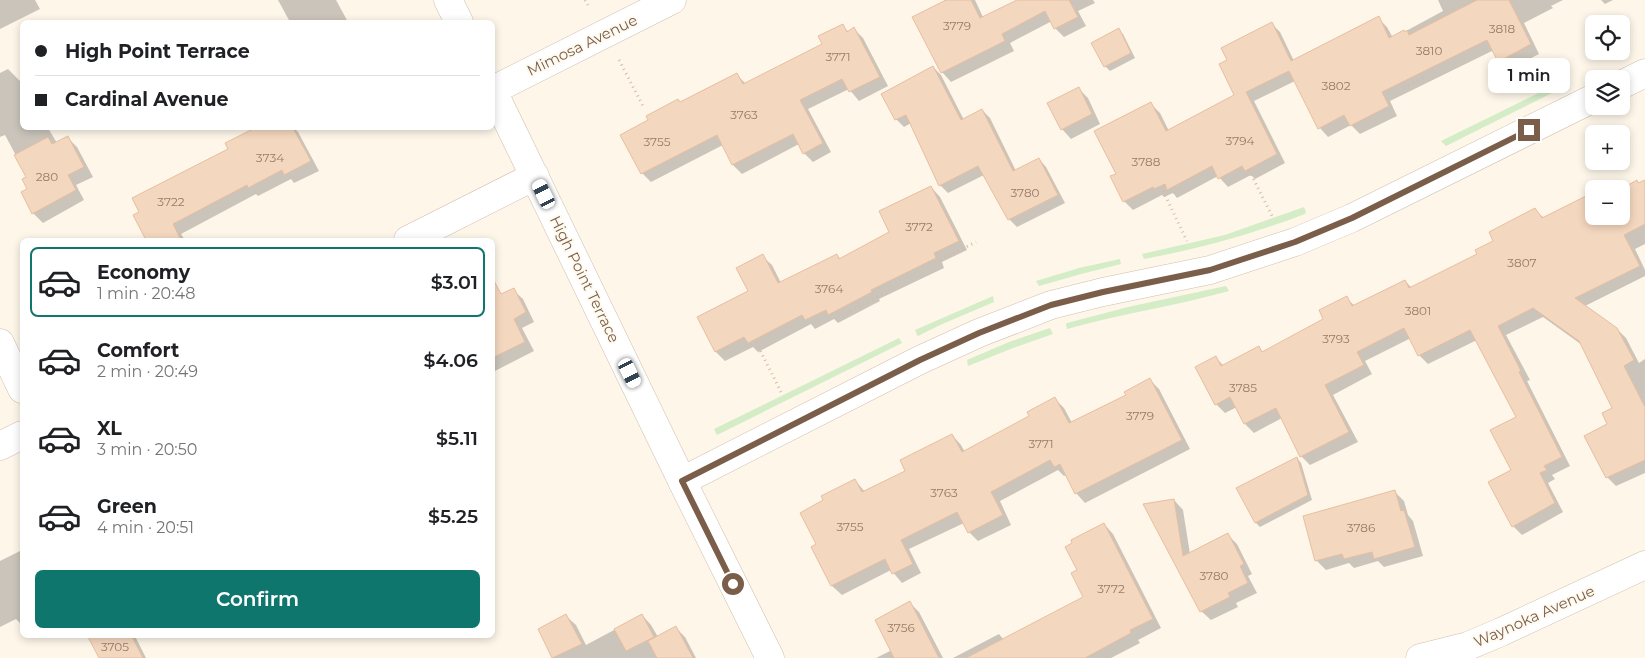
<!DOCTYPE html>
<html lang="en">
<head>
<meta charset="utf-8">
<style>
  body { margin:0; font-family:Montserrat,sans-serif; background:#f6f6f6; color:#202124; height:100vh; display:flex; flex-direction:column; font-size:19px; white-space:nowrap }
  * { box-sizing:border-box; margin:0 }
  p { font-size:16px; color:#757577 }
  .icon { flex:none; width:28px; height:28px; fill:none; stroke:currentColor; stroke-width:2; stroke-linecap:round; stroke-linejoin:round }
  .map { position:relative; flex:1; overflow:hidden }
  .drawer { position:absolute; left:20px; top:238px; width:475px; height:400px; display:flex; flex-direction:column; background:#fff; border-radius:8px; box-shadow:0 2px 8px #0003 }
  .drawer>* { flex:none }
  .guide { position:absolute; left:20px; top:20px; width:475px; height:110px; border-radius:8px; box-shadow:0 2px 8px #0003; display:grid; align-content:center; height:110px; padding:0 15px; background:#fff }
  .fabs { position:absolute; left:1585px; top:15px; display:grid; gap:10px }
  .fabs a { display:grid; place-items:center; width:45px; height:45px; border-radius:8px; background:#fff; box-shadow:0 2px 8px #0003; font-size:25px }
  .end { position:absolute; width:22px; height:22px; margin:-11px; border:6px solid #7a5e4a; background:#fff; box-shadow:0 0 0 2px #fff }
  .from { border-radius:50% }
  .bubble { position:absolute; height:35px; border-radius:8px; background:#fff; box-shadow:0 2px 8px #0003; font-size:16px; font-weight:600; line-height:35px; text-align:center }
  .car { position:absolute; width:15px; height:30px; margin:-15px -8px; border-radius:6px; box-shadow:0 0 4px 1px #0007; background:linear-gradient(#fff 24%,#345 0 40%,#fff 0 76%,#345 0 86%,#fff 0) }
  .guide b { display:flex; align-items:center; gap:18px; height:48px; font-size:19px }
  .guide b+b { border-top:1px solid #e0e0e0 }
  .guide i { width:12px; height:12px; background:#202124 }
  ul { padding:9px 0 0; list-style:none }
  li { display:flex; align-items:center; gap:15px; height:70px; margin:0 10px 8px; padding:0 5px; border:2px solid transparent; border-radius:8px }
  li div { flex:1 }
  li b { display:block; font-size:19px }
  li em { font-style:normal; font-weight:600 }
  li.on { border-color:#0f766e }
  li>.icon { width:45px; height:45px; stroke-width:1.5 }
  .action { display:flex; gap:10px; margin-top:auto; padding:10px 15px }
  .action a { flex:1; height:58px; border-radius:8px; background:#0f766e; color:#fff; font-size:20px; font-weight:600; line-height:58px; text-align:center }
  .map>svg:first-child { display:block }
  .green { fill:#d4edc6 }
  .shadow { fill:#0003 }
  .building { fill:#f4d7bf; stroke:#e8be9f }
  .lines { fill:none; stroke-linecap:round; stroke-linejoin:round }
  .minor-casing { stroke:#d1bfad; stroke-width:29 }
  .tertiary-casing { stroke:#d1bfad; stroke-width:29 }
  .path { stroke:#dabaa1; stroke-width:3; stroke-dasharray:1 4; stroke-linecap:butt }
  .minor { stroke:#fff; stroke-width:28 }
  .tertiary { stroke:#fff; stroke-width:28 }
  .route { stroke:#7a5e4a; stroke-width:6 }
  .labels { text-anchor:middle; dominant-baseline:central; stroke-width:4; stroke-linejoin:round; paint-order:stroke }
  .number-label { font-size:12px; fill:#987c67 }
  .street-label { font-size:15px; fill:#7a5e4a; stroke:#fffaf0 }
</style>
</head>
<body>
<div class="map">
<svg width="1645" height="658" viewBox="0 0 1645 658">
  <rect width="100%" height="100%" fill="#fdf6e9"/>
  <!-- green -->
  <path class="green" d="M1565,80L1567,84L1566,86L1446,146L1441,141Z
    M1304,207L1306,212L1305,214C1252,234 1199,249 1144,259L1142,254L1225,235Z
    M1120,259L1121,264L1081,274L1039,286L1036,281L1079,268Z
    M1226,286L1229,291C1175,306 1120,314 1067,329L1066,324L1067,323L1128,307Z
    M993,296L994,302L940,325L918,336L917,335L915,330Z
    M1050,328L1053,334L1013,348L968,366L967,360L1009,342Z
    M899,338L902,343L717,435L714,429Z"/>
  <!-- shadow -->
  <path class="shadow" d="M0,0H35L40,9L0,29Z
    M278,0H336L348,22H290Z
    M944,0H975L983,17L1019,0H1093L1095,3L1078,11L1086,26L1064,37L1055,28L1052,21L1010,43L1014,51L951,82L942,72Z
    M1438,0H1563L1551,6L1553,8L1524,23L1539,54L1508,70L1499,61L1494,50L1390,101L1397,116L1360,134L1351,125L1328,137L1320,128L1295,81L1254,101L1285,163L1255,179L1251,175L1228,187L1218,176L1177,198L1173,193L1164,197L1162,195L1133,210L1124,201L1118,174L1151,104L1160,113L1169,131L1235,96L1229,61L1271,23L1280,32L1294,61L1378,18L1387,27L1393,38L1443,11Z
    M1601,0H1613L1605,4Z
    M842,26L849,32L854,29L863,38L888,86L859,101L849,89L808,109L831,152L813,162L804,153L799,144L742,174L733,165L723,145L651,182L642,173L680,103L736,74L746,84L823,44Z
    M1118,30L1123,34L1135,58L1110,71L1105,66L1093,43Z
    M933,67L941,75L964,120L982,110L990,118L1016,171L1039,159L1046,167L1065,203L1017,227L1009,219L984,175L948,193L940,185L911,123L904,127L896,119Z
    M8,69L20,81L22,86V128H48L57,143L68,138L77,147L93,177L76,185L84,200L43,223L33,213L23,193L29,190L28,178L5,135L0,137V73Z
    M1079,89L1088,98L1100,124L1071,139L1062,129Z
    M258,128H294L298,132L319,171L294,183L291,179L258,196L256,194L181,234L185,240H150L229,149L227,144Z
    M1645,181V244L1635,249L1645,270V276L1585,306L1617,329L1626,338L1639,363L1645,359V473L1616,486L1607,477L1609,425L1614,408L1582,345L1543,317L1506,335L1530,380L1527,381L1570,466L1552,475L1555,479L1548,483L1563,512L1522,535L1513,526V471L1518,417L1477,340L1428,364L1419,355L1411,338L1365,361L1372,374L1333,395L1358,442L1310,465L1301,456L1282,418L1254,433L1245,424L1237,407L1225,413L1216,404L1197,368L1216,358L1224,366L1259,348L1263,352L1325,320L1346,298L1355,306L1405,281L1412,288L1479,255L1535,210L1544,218L1621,216L1639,184Z
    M931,187L940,197L967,250L942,262L944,268L879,299L880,301L838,323L834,319L815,329L811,324L758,352L753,347L725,361L716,352L698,317L750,291L762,256L772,265L781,283L836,255L841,259L891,233Z
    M513,290L523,299L534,322L522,328L534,351L493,372L492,301Z
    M1150,380L1159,389L1190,449L1085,503L1076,493L1066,475L1064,476L1058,470L1000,501L1011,525L978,541L969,532L964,523L909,549L921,573L902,583L891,570L842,595L832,586L813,547L818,545L825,501L855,480L865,492L907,471L952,435L961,445L965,452L1031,417L1055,399L1064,408L1072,423L1127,395Z
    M1297,458L1301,463L1312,500L1260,527L1256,523L1238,488Z
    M1395,492L1404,501L1408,515L1413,521L1423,556L1384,567L1378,561L1354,568L1349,563L1326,570L1316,560Z
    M1174,500L1183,510L1190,554L1228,535L1237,544L1252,574L1248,576L1257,593L1236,603L1238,607L1211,620L1201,611L1145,505Z
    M1104,524L1113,534L1161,628L1138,640L1140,643L1111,658H953L999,634L1004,640L1085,598L1079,571Z
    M22,546V625L16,619L0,627V561L22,550L21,547Z
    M910,603L919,612L943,658H876L892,650Z
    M642,615L651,625L658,637L676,628L685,637L696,658H553L539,630L566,616L576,625L586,645Z
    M89,635H138L135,636L146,658H101Z"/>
  <!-- building -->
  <path class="building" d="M946,0H971L980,18L1017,0H1069L1078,17L1054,29L1045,11L1002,34L1005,41L941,73L912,17Z
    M1477,0H1509L1531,44L1498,62L1487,40L1382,92L1389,106L1350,126L1344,115L1318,129L1289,71L1246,92L1277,154L1245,171L1242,166L1218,179L1212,166L1167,190L1165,184L1154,189L1153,187L1123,202L1110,176L1116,174L1094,131L1151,102L1166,131L1234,95L1219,64L1227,60L1221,48L1272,22L1291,61L1379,16L1389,38L1404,30L1405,32L1407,30L1409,35Z
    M843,24L847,32L854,27L880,77L849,92L842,79L800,100L823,143L803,154L793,134L732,165L717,135L641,174L620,135L648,120L646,116L678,99L680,102L737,73L743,84L822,44L818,36Z
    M1119,28L1131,53L1104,67L1091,43Z
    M933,66L961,120L982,109L1013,171L1039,158L1058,195L1008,220L978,166L939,186L906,115L895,120L881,94Z
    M1079,87L1092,114L1061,130L1047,103Z
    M255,128H293L311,161L284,175L282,170L248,188L247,185L173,224L181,240H146L133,215L139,212L132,198L228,149L225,143Z
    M68,136L84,167L68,175L76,190L32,214L21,192L27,189L22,179L26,177L14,155L48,137L52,144Z
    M1637,180L1638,183L1645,180V224L1624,235L1640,266L1575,298L1617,328L1634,360L1624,366L1645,407V460L1606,478L1584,436L1607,424L1602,413L1612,408L1579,341L1533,308L1498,326L1521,371L1519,372L1562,457L1544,466L1547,470L1540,473L1555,503L1512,527L1488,482L1511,470L1490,430L1516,417L1470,330L1418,356L1404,328L1357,352L1364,365L1325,385L1349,432L1300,457L1276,408L1244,424L1230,397L1215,405L1195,367L1216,356L1221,366L1259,346L1262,352L1323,319L1319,310L1347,296L1352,306L1405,280L1409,288L1477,254L1475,250L1493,241L1489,232L1535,208L1542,218L1594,192V216H1621V189Z
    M931,186L959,241L934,253L936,258L871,290L872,292L828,315L826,310L805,320L802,315L748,343L744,337L715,352L697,317L748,291L736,268L763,254L778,283L837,254L839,259L889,232L879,211Z
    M492,277L501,294L514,288L526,312L514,319L525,342L492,358Z
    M1150,378L1182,440L1075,494L1060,464L1054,467L1050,460L991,492L1003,515L968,533L957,512L901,540L913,564L892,574L885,559L831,586L811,547L816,544L800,513L823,500L821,496L855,479L862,492L905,471L900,460L952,434L962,452L1029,416L1027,412L1055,397L1069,423L1126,395L1124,392Z
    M1297,457L1308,495L1255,523L1236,488Z
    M1395,490L1401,511L1404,510L1415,547L1374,559L1372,552L1344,559L1342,554L1315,561L1303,516Z
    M1174,499L1183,556L1228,533L1244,564L1240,566L1248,583L1228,593L1230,597L1200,612L1143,504Z
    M1104,523L1153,619L1130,630L1131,633L1085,658H966L1083,597L1071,573L1077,570L1065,547L1072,543L1071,540Z
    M910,601L939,658H894L875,620Z
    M566,614L582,644L552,658L538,629Z
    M642,614L654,637L626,651L614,629Z
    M676,626L693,658H657L648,641Z
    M87,635H131L143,658H99Z"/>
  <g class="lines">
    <defs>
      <path id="minor" d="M1621,85L1645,73
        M493,90L672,0
        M408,240L535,176
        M0,343L22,389
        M0,446L22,435
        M682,481L920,360L979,333L1051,305L1103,292L1210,270L1295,242L1352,218L1594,98
        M1420,658L1468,646L1501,632L1645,565"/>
      <path id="tertiary" d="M448,0L459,22
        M492,89L682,481L770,658"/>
    </defs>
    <!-- minor casing -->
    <use href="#minor" class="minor-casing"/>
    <!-- tertiary casing -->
    <use href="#tertiary" class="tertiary-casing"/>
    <!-- path -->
    <path class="path" d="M585,0L588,5
      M619,60L644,108
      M1404,88L1423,78
      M1249,170L1272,216
      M1163,191L1187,241
      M940,260L976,242
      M850,311L886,292
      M756,342L781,392"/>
    <!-- minor -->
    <use href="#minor" class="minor"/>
    <!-- tertiary -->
    <use href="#tertiary" class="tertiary"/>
  </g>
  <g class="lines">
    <!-- route -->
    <path class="route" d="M733,584L682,481L920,360L979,333L1051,305L1103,292L1210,270L1295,242L1352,218L1529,130"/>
  </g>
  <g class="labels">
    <!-- number labels -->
    <g class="number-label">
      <text x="957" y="25">3779</text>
      <text x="1502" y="28">3818</text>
      <text x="1429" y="50">3810</text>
      <text x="838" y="56">3771</text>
      <text x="1336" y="85">3802</text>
      <text x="744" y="114">3763</text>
      <text x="1240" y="140">3794</text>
      <text x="657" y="141">3755</text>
      <text x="270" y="157">3734</text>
      <text x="1146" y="161">3788</text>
      <text x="47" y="176">280</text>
      <text x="1025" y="192">3780</text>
      <text x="171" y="201">3722</text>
      <text x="919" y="226">3772</text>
      <text x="1522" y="262">3807</text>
      <text x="829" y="288">3764</text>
      <text x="1418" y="310">3801</text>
      <text x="1336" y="338">3793</text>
      <text x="1243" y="387">3785</text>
      <text x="1140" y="415">3779</text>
      <text x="1041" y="443">3771</text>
      <text x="944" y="492">3763</text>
      <text x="850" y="526">3755</text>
      <text x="1361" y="527">3786</text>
      <text x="1214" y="575">3780</text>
      <text x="1111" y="588">3772</text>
      <text x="901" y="627">3756</text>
      <text x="115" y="646">3705</text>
    </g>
    <!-- street labels -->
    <g class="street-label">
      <text transform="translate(582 45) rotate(-26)">Mimosa Avenue</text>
      <text transform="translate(585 279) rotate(64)">High Point Terrace</text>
      <text transform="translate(1534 616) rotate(-24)">Waynoka Avenue</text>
    </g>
  </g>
</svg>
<div class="fabs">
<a><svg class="icon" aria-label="locate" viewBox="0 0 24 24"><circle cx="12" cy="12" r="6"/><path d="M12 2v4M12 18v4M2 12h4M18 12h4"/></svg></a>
<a><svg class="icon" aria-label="layers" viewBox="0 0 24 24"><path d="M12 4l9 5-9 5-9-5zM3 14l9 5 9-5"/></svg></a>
<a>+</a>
<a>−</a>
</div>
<i class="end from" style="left:733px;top:584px"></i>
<i class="end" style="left:1529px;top:130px"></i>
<div class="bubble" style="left:1488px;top:58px;width:82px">1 min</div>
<i class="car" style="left:544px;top:194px;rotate:334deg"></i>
<i class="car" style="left:630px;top:373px;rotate:154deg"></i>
<div class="guide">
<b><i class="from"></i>High Point Terrace</b>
<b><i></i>Cardinal Avenue</b>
</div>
<section class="drawer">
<ul>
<li class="on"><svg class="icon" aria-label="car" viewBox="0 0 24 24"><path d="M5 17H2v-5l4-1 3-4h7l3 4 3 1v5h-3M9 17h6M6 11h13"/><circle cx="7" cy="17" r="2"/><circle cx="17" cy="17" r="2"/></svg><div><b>Economy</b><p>1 min · 20:48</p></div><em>$3.01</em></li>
<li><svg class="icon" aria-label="car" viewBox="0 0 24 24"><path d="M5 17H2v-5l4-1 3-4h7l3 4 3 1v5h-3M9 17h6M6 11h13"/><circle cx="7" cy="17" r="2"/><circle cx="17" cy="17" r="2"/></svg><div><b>Comfort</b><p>2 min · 20:49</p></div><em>$4.06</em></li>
<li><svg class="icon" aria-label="car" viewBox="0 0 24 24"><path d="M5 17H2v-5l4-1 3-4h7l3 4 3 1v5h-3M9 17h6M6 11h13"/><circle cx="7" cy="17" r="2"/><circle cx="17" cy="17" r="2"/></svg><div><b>XL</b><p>3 min · 20:50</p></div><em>$5.11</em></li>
<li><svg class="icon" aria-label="car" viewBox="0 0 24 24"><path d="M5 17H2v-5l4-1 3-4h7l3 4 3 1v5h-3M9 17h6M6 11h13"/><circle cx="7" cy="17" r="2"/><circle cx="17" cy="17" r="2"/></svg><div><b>Green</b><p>4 min · 20:51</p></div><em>$5.25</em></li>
</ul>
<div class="action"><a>Confirm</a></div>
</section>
</div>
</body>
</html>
